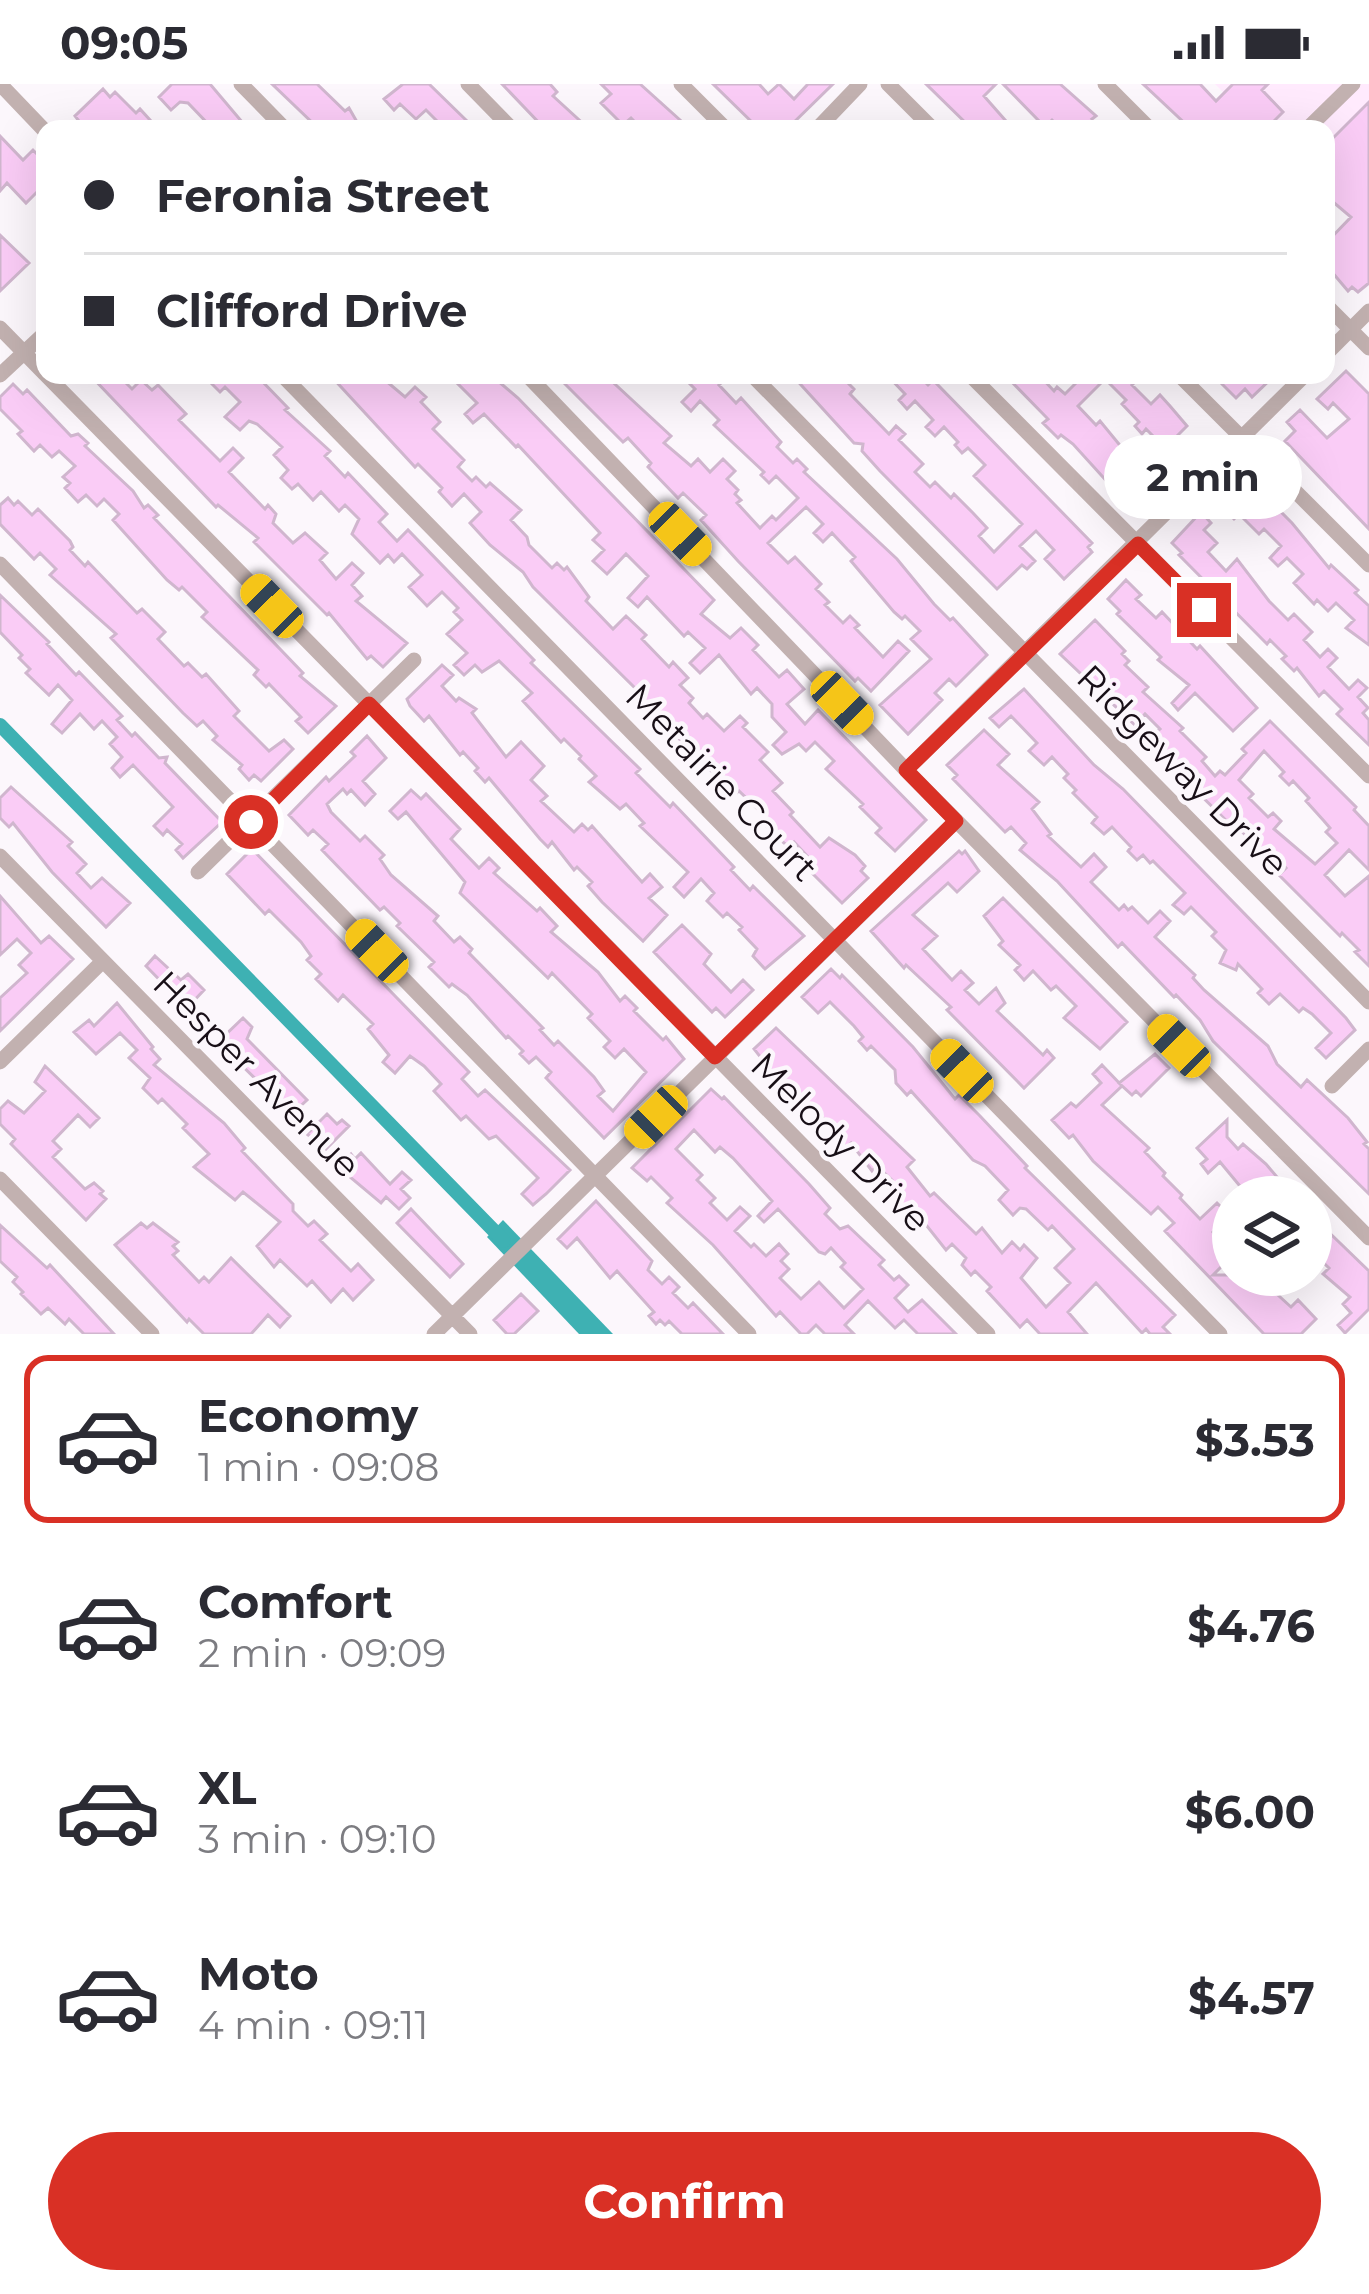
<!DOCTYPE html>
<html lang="en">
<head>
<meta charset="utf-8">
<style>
  body { margin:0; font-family:Montserrat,sans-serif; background:#f7f7f7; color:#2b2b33; height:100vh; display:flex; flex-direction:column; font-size:45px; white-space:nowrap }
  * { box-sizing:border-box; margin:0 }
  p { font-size:39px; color:#7c7c81 }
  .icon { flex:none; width:66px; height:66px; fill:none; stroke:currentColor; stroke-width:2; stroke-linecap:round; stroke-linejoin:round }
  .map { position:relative; height:1250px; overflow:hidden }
  .details { display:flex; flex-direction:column; background:#fff; flex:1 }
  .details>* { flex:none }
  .top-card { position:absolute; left:36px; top:36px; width:1299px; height:264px; border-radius:24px; box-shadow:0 12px 48px #0002; display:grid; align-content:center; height:264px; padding:0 48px; background:#fff }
  .tools { position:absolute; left:1212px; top:1092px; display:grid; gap:24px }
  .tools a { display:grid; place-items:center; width:120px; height:120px; border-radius:50%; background:#fff; box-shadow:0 12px 48px #0002; font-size:60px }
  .end { position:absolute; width:54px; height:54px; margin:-27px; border:15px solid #d93025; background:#fff; box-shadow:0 0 0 6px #fff }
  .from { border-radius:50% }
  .bubble { position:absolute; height:84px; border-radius:42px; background:#fff; box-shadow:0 12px 48px #0002; font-size:39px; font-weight:700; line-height:84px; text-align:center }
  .car { position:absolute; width:36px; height:72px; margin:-36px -18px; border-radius:15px; box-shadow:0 0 9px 3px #0007; background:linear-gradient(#f5c518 24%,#345 0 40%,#f5c518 0 76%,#345 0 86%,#f5c518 0) }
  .top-card b { display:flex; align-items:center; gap:42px; height:114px; font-size:45px }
  .top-card b+b { border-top:3px solid #e1e1e2 }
  .top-card i { width:30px; height:30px; background:#2b2b33 }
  ul { padding:21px 0 0; list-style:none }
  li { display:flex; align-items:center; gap:36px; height:168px; margin:0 24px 18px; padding:0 24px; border:6px solid transparent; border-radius:24px }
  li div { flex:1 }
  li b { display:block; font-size:45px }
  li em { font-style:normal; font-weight:700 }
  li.selected { border-color:#d93025 }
  li>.icon { width:108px; height:108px; stroke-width:1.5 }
  .button { display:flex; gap:24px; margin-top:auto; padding:24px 48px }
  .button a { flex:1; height:138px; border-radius:72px; background:#d93025; color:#fff; font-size:48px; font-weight:700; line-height:138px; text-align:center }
  .status { display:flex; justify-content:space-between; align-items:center; height:84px; padding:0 60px; background:#fff; direction:ltr }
  .status svg { height:33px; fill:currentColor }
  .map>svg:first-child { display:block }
  .built { fill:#ffeafd }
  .water { fill:#3eb1b3 }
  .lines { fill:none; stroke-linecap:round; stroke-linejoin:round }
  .canal { stroke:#3eb1b3; stroke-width:14 }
  .building { fill:#faccf6; stroke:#d0b6ce; stroke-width:3; fill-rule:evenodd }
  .minor { stroke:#c2b1b0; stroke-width:15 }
  .route { stroke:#d93025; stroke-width:15 }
  .labels { text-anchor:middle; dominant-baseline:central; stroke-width:9; stroke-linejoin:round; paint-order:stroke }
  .street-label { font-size:36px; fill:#180f17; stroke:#fcf7fc }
</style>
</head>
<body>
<div class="status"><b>09:05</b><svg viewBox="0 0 49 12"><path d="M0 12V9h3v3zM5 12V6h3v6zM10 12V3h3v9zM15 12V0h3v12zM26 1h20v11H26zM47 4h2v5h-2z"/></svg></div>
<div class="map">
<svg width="1369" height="1250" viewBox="0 0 1369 1250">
  <rect width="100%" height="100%" fill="#fcf7fc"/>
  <!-- built -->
  <path class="built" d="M1215,0H1369V154L1326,111V45H1260Z"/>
  <!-- water -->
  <path class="water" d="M503,1136L613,1250H579L487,1153Z"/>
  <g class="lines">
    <!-- canal -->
    <path class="canal" d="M0,641L504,1157"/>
  </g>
  <!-- building -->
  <path class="building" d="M172,0H210L248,45H213L188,19L180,18L171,26L159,13Z
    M272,0H317L345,27L349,24L361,45H319Z
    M403,0H429L467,37L460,45H445L426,26L416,35L400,20L394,26L384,15Z
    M502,0H550L557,8L553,12L589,45H545Z
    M601,0H640L680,36L671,45H642L631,34L623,41L601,19L611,10Z
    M713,0H759L768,10L779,0L794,15L808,0H833L787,45H759Z
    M926,0H996L984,12L1013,45H972Z
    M1003,0H1060L1096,32L1092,35L1102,45H1061L1052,36L1045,43Z
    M1143,0H1200L1216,17L1233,0H1268L1262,6L1283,28L1266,45H1191Z
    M103,5L110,13L115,8L136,29L140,25L150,36L141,45H85L75,32Z
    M1369,18V199L1358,208L1352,203L1348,207L1326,181V159L1351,133L1326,112V61Z
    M0,52L23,76L33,66L45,78V100L26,119L7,99L0,107Z
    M0,151L29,179L0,207Z
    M1346,287L1369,310V445L1285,357L1295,347L1287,338L1300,326L1327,354L1349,335L1333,319L1328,325L1317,315Z
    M90,291H118L132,305L141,296L152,306L158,301L186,330L179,336L220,377L233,364L243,374L229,388L265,425L268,421L276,430L273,439L293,459L305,449L327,469L320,476L336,495L352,479L363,489L352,501L362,512L356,517L407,559L383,583L371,572L367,575L329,529L327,531L254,458L258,454L218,421L216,423Z
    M203,291H256L288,324L285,326L330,367L325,372L345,393L348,389L387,430L379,438L397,457L408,446L534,576L531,579L640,685L636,689L670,723L673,719L734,783L731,786L750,806L753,802L804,852L765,885L753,872L757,865L739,846L742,843L727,829L723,833L707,817L714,809L701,795L684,813L674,803L688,788L640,742L644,739L626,720L620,725L589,698L596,692L579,675L581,672L564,655L561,658L523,617L532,609L499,577L482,588L475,581L464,591L454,581L467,569L447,550L462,536L454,528L458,524L442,508L427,522L409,503L422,491L402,470L394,478L388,471L380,479L352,450L359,435L345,421L339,427L321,408L313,416L298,400L292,405L281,394L288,386L274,371L282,363L257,340L249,337L240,346L225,333L240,318L225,303L220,308Z
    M330,291H379L405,313L415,303L426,313L421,318L440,338L433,345L464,376L458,383L472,397L476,393L486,403L490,399L521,426L511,436L527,453L529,461L552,484L557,479L564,486L567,483L589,513L586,517L613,545L626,532L646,551L642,555L669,583L673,578L688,594L680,601L693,614L689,619L703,634L707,630L724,647L740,632L747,639L743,643L768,668L760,676L782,699L773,707L793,728L790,731L820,763L829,754L855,771L865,782L861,787L868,794L842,819L803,780L809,774L794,758L789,763L779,755L761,737L765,732L739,707L735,710L694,670L634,609L637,606L533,503L523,488L490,461L470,439L481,428L464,410L452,422L439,408L442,404L418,380L415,383Z
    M449,291H491L518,314L714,516L701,530L730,554L741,544L758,561L753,566L779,593L787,586L804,605L787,620L805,640L818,626L926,736L895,767L876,749L881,744L860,723L863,720L826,685L834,677L815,658L806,667L799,660L782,670L773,661L786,648L772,633V620L757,604L751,610L719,571L700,589L690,579L705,564L688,548L684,552L647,513L638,523L628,514L648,492L626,470L607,490L593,477L604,466L593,456L600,449L518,361L516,363L484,330L473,339L465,330L477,319Z
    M571,291H605L671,352L664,359L691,382L698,375L710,388L723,375L735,387L727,395L738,406L735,410L741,416L737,419L760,444L772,432L776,436L798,414L776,392L769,399L761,391L764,388L714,341L719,336L700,317L691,327L682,318L695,305L681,291H715L722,298L719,301L736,319L741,314L781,358L777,363L793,379L797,375L807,385L804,388L897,475L934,520L950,536L953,534L987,571L956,602L949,595L935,609L942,616L908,650L880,621L931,575L911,555L920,547L905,532L902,535L894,528L851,477L855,473L847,465L832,449L823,458L814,449L823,440L806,423L768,459L788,479L795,473L821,500L816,505L829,518L825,521L843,539L850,532L859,541L855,544L883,573L898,557L909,567L871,607L858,594L855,597L738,477L701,436L706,431L683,409L678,414L648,383L651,379L628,354L623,358L564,299Z
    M792,291H840L854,305L850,310L889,350L896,342L905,350L899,356L923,380L915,388L930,403L935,398L951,414L954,410L973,429L987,444L979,452L994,468L1022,440L974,392L985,381L968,364L962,369L955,361L958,358L944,343L935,352L926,343L933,336L915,317L907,325L899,316L905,310L887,291H918L928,301L933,296L1092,459L1088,463L1092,468L1064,495L1045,475L1054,466L1036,447L1020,462L1035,477L1027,485L1022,481L997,505L880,387L862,367L863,360L854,359Z
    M1005,291H1039L1054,307L1057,303L1065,310L1084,291H1142L1132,301L1151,320L1160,311L1170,322L1187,342L1178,351L1193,367L1179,378L1146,345L1142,350L1135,342L1139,338L1122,320L1126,316L1105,295L1078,322L1096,341L1100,337L1123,365L1125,363L1153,390L1148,395L1161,408L1143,425L1127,409L1122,414L1073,360L1061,351L1058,354L1043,339L1048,335Z
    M1213,291H1275L1252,313L1245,305L1236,314Z
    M13,300L23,310L27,306L71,352L78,350L88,359L85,362L133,407L144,424L148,421L158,431L154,434L303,589L300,592L336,622L308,649L296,637L301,633L269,600L266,603L254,591L258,586L202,533L207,528L182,503L179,506L167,496L113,436L119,430L104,415L97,422L86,411L78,418L65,404L70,399L63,393L75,382L59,367L52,373L40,361L34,367L18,350L22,347L0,325V313Z
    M1239,392L1260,409L1258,411L1276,430L1280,427L1292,439L1329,484L1331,481L1358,506L1355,509L1369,522V561L1346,544L1354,536L1336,519L1328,527L1317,516L1314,520L1294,499L1303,490L1287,474L1278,482L1270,474L1281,462L1264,445L1259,450L1239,430L1234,435L1225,426L1229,422L1219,413Z
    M8,414L14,421L18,417L32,431L38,425L70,457L73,463L70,466L85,482L88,478L137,529L142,525L165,548L158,555L184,582L188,579L202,593L206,590L239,627L234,632L269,667L284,656L293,665L261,697L254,691L249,696L239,685L242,681L213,656L217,652L203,637L197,642L183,629L111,554L116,550L50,491L56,485L40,469L34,475L0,440V421Z
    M1201,428L1211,439L1204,446L1217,459L1208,468L1226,487L1237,475L1269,517L1288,536L1294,530L1312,548L1304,556L1320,573L1328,565L1337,574L1328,583L1349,605L1358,596L1367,604L1358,613L1368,624L1363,629L1369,636V661L1337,630L1342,625L1324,607L1319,612L1297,584L1294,587L1282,575L1286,572L1270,556L1267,560L1179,471L1182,469L1172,459Z
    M1126,496L1141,511L1136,515L1156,534L1162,528L1197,565L1200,562L1257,624L1233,647L1195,609L1178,626L1172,619L1189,601L1158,576L1161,573L1117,530L1120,527L1108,515Z
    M0,511L49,558L47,560L76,591L79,588L122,632L117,636L132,652L135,649L159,674L167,673L165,679L222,738L183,774L176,766L182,760L167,746L163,751L154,742L173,723L133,681L120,693L112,684L122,673L110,660L117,653L102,637L94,645L80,630L62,649L52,640L72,616L58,601L49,611L26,589L30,585L19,574L22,571L0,548Z
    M1095,536L1125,567L1122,570L1129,577L1125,581L1148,603L1143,608L1183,644L1180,647L1206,673L1202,677L1215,692L1220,687L1225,691L1246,669L1242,665L1270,637L1356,723L1354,726L1369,742V786L1349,766L1325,791L1345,812L1369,792V882L1355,868L1359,866L1342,849L1340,852L1279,791L1286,784L1271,769L1264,776L1242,747L1239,749L1175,686L1180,681L1163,664L1159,668L1147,657L1160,645L1145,630L1135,641L1060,570ZM1264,667L1284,688L1280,692L1289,701L1293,697L1309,714L1306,717L1324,737L1330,744L1326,748L1337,759L1315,780L1274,745L1281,737L1273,729L1268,733L1249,714L1253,710L1239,696Z
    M442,581L453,591L442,602L456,617L459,614L476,625L472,629L506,673L521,658L544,682L531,696L547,712L541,717L574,748L582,740L588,746L592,742L642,798L650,790L662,803L649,814L667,831L643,857L602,818L588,802L592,798L577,783L574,786L552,758L548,763L540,755L489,694L485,698L475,687L478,684L463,668L460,671L429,632L424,637L410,622L407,615Z
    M1024,605L1094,681L1123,705L1346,934L1355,946L1326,974L1316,964L1331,949L1312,930L1303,924L1299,928L1280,910L1269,920L1258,909L1262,905L1238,880L1236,886L1220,879L1226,866L1212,852L1216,848L1191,823L1184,830L1173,821L1185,809L1153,777L1150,779L1143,771L1137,776L1128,767L1131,763L1112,743L1104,750L1092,739L1097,733L1073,709L1076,706L1064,694L1068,690L1052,673L1044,681L1029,667L1037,659L1011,632L999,643L990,634Z
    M984,646L1009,670L998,681L1039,718L1032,725L1051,750L1048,752L1081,783L1094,770L1106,783L1091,798L1119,826L1124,821L1128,826L1132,823L1148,839L1160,827L1170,837L1155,853L1195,891L1193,894L1204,906L1268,962L1277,980L1301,1003L1307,996L1348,1034L1367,1058L1364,1060L1369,1065V1110L1213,957L1200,936L1176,911L1174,913L1122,859L1118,863L1057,797L1020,766L1026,759L1011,743L1005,748L953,695L957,691L947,681Z
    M367,652L386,674L363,697L375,710L365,721L351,706L347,710L343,705L327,720L331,728L360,757L365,752L384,771L380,775L391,791L438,832L434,837L454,858L460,853L472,865L469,869L543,944L540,946L554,961L558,957L594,993L604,1007L598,1012L613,1027L646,988L624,965L615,974L604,963L610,957L588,934L592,930L552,889L548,894L460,809L465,798L406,728L398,735L390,727L411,706L421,715L426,710L460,745L451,755L479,784L489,774L499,784L494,789L537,827L540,824L557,842L551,848L598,888L620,917L625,912L637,924L634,927L663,956L666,953L684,975L604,1054L546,994L551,988L536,973L529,979L520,970L523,967L508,952L506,954L467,911L452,900L449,903L429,883L434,878L397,842L400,839L384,823L380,826L322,766L328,760L313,746L308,751L289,731L326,693L329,697L355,672L351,668Z
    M11,703L72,758L68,762L86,780L77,789L91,804L102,794L130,819L106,843L52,788L13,739L9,743L0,734V714Z
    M252,765L469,988L462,995L478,1012L485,1006L570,1086L546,1110L533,1121L522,1110L538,1094L496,1052L489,1055L466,1032L461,1036L434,1007L441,1000L424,982L410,972L395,989L383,978L389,971L368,945L373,940L343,911L338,917L316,895L321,890L307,876L311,872L301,858L269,826L265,830L227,790Z
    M959,767L962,770L965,767L979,787L957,808L948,799L913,831L937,852L923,865L952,896L961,887L973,899L965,906L979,920L996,904L1005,919L997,927L1043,971L1047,966L1054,974L1024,1004L947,926L951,923L906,881L904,884L871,847Z
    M0,812L41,859L49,852L73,875L0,947V914L27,889L19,881L31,869L17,855L0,871Z
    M1003,814L1127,938L1100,965L1064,934L1076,922L1056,902L1051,906L1033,887L1024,896L1015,886L1020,881L999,861L1003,857L984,832Z
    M682,841L711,870L704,880L731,908L743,896L753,906L725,933L716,924L712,928L654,868Z
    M155,872L181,896L188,890L204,906L187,924L146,882Z
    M831,885L840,894L842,891L913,963L955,1015L959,1011L980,1032L1027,1082L1025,1084L1175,1231L1163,1243L1170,1250H1150L1146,1245L1142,1249L1096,1199L1068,1228L1087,1250H1040L1027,1236L1020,1243L987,1207L991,1203L975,1187L971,1191L962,1181L966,1174L952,1160L946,1166L923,1137L920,1139L902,1121L888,1104L892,1096L877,1082L872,1087L851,1059L846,1064L824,1035L780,998L754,965L776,944L914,1076L907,1083L930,1112L934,1109L976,1150L982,1144L1002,1169L1012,1158L1020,1166L1024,1161L1037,1174L1021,1194L1046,1223L1070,1199L1055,1184L1074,1165L1052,1142L1048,1146L1026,1125L1020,1124L1013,1131L999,1116L1008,1106L985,1082L973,1076L911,1007L907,1011L896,999L895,986L871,962L867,966L859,957L863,953L854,942L830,918L818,929L802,913Z
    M117,919L153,963L151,965L160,975L154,981L224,1039L245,1064L242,1067L293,1120V1127L308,1142L314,1137L327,1150L320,1156L351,1187L358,1180L373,1196L353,1216L343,1205L331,1218L312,1197L307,1202L280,1176L274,1183L257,1162L280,1138L243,1108L235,1116L194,1083L209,1070L183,1044L187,1040L162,1015L158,1019L143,1004L150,994L129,974L137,966L120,949L96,970L74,948L89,936L94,942Z
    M243,934L252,943L247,955L307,1016L294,1028L290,1023L287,1026L218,958Z
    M1155,970L1169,984L1141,1012L1136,1007L1132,1011L1119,999Z
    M1102,981L1122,1002L1102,1021L1149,1064L1145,1068L1165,1089L1163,1092L1182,1111L1180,1114L1200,1135L1217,1119L1230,1132L1213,1148L1223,1159L1218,1162L1230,1174L1213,1191H1256L1291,1223L1298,1216L1316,1235L1301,1250H1264L1165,1147L1174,1139L1158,1123L1151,1130L1093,1077L1073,1051L1069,1054L1052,1036L1071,1019L1076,1023L1101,999L1093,990Z
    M45,982L99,1034L90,1043L78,1031L53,1057L61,1065L53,1073L85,1105L94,1099L103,1107L100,1110L106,1115L86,1136L11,1060L15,1055L0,1040V1025L8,1017L24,1029L45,1007L35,998Z
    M711,1005L722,1015L724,1013L809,1100L830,1124L825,1130L840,1145L848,1142L884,1176L879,1181L894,1196L899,1192L908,1201L895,1214L908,1228L922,1216L956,1250H918L904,1236L895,1244L868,1217L845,1241L854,1250H825L816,1241L807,1250H801L780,1228L776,1232L713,1161L667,1119L672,1114L651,1093L647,1097L632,1084ZM694,1046L715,1068L720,1063L733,1074L772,1117L758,1132L764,1138L778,1125L819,1168L825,1170L831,1164L845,1179L841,1183L863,1205L844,1224L819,1198L801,1215L780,1194L789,1185L781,1177L788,1170L779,1160L766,1172L754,1160L751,1163L735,1147L750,1132L740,1123L727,1136L710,1119L715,1114L697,1096L702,1091L676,1065Z
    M327,1030L337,1040L342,1036L349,1042L326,1065L307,1050Z
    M1227,1036V1053L1238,1065L1243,1060L1266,1080L1294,1113H1249L1220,1078L1208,1089L1201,1080L1207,1075L1197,1064Z
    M361,1069L390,1100L402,1088L411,1096L401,1105L410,1114L399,1125L386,1113L381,1119L338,1083L351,1070L355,1075Z
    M596,1117L652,1177L648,1186L662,1200L669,1193L679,1203L673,1209L688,1224L693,1219L723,1250H682L669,1237L665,1241L660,1236L656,1240L649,1232L654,1228L617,1187L610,1194L577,1154L567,1164L558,1155Z
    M411,1125L463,1180L450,1193L397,1139Z
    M1311,1131L1369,1187V1225L1345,1249L1338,1241L1351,1229L1343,1220L1350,1213L1323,1190L1329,1184L1311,1167Z
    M141,1139L147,1144L153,1139L178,1158L173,1162L178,1167L173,1171L199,1198L204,1193L209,1198L231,1174L290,1232L280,1243L268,1231L251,1250H204L189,1235L187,1238L115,1161Z
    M0,1141L47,1184L50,1181L114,1250H84L69,1235L65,1240L48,1224L41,1230L21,1210L23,1208L13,1198L17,1193L0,1177Z
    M521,1210L538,1227L514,1250H507L494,1236Z"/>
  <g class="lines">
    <!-- minor -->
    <path class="minor" d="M0,0L45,47
      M241,0L285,45
      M468,0L512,45
      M681,0L726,45
      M888,0L933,45
      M1105,0L1150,45
      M817,45L860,0
      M1307,45L1353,0
      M1326,221L1369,264
      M0,244L45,290
      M1326,270L1369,227
      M0,291L45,249
      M46,291L988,1250
      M282,291L1220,1250
      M527,291L906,686L1369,1154
      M752,291L1369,918
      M970,291L1369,692
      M1179,291L1369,481
      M0,480L749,1250
      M906,686L1305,291
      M0,772L470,1250
      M198,788L414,576
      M0,978L103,877
      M1332,1002L1369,965
      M0,1095L152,1250
      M434,1250L956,737"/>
  </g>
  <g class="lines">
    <!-- route -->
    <path class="route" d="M251,738L369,620L715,973L956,737L906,686L1138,460L1204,526"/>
  </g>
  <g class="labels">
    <!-- street labels -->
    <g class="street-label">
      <text transform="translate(1183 686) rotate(45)">Ridgeway Drive</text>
      <text transform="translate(722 698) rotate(46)">Metairie Court</text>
      <text transform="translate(257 990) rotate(45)">Hesper Avenue</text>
      <text transform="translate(841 1058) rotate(45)">Melody Drive</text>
    </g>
  </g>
</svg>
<div class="tools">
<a><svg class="icon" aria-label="layers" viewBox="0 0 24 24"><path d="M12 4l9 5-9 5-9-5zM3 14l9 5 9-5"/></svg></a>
</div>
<i class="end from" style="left:251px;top:738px"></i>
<i class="end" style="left:1204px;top:526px"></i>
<div class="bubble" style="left:1104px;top:351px;width:198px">2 min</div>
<i class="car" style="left:680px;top:450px;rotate:136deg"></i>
<i class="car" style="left:272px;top:522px;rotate:316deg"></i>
<i class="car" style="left:842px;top:619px;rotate:136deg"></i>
<i class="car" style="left:377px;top:867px;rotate:316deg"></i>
<i class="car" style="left:1179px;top:962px;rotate:315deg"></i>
<i class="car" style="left:962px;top:987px;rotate:316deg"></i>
<i class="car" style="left:656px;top:1033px;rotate:225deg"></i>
<div class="top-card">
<b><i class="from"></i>Feronia Street</b>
<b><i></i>Clifford Drive</b>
</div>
</div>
<section class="details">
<ul>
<li class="selected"><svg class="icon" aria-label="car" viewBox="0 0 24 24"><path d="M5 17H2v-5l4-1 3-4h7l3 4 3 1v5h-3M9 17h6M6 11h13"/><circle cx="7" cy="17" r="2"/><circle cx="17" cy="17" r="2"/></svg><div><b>Economy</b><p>1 min · 09:08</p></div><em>$3.53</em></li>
<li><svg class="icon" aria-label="car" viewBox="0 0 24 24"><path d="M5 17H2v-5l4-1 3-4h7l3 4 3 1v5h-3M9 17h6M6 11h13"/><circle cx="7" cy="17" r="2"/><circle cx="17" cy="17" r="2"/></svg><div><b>Comfort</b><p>2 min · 09:09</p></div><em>$4.76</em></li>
<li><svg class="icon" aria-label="car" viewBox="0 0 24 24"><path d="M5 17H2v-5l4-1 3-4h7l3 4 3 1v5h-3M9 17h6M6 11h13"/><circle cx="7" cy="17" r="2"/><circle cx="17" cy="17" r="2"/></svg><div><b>XL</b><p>3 min · 09:10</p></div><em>$6.00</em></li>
<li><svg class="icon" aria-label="car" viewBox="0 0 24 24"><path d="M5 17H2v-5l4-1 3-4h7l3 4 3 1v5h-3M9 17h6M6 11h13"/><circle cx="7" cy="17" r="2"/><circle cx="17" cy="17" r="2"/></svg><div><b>Moto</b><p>4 min · 09:11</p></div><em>$4.57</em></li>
</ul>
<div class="button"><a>Confirm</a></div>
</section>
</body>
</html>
